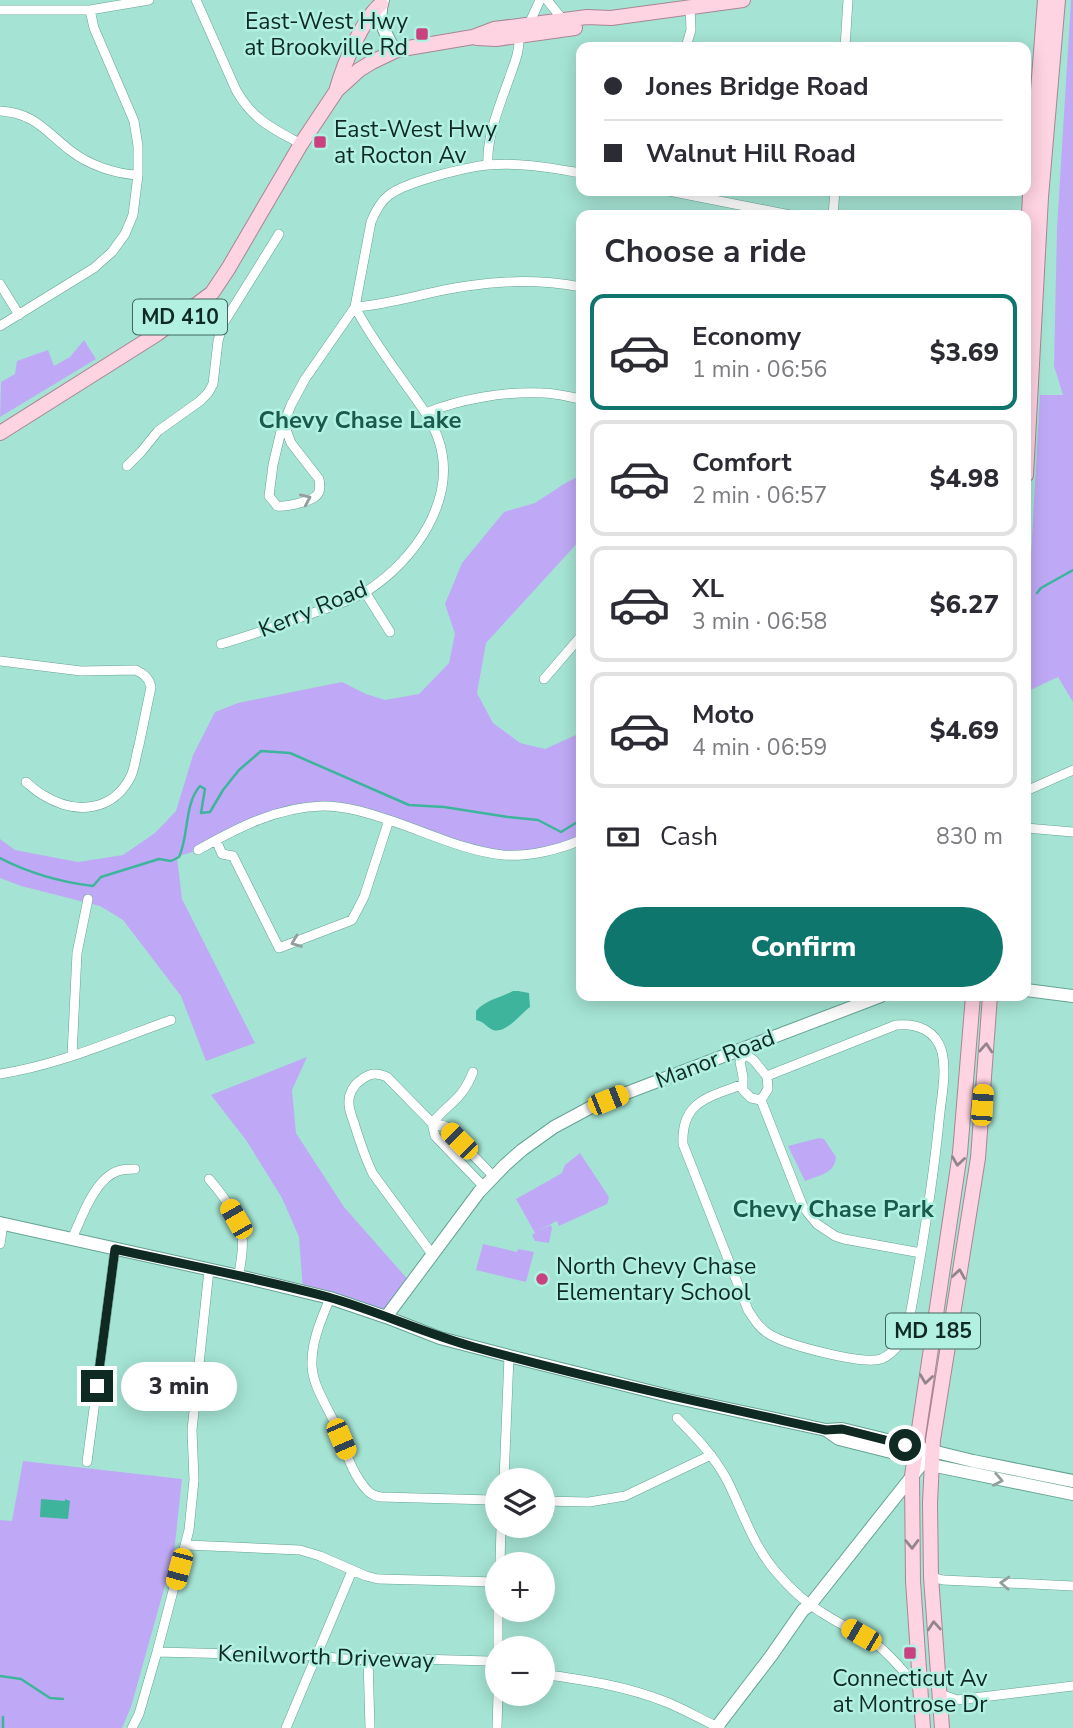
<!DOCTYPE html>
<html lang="en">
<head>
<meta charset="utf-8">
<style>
  body { margin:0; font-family:"Nunito Sans",sans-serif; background:#f2f2f3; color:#2b2b33; height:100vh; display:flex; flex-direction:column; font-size:26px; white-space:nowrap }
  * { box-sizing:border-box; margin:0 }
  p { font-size:23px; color:#7c7c81 }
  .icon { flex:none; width:38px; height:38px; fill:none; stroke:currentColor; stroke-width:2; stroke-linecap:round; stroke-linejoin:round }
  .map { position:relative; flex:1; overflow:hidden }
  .details { position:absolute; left:576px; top:210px; width:455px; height:791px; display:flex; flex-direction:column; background:#fff; border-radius:14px; box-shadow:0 4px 18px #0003 }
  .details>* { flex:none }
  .hud { position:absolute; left:576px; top:42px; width:455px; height:154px; border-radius:14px; box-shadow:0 4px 18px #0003; display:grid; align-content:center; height:154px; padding:0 28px; background:#fff }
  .tools { position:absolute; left:485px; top:1468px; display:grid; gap:14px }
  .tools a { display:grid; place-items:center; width:70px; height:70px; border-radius:50%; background:#fff; box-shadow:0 4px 18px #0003; font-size:35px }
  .end { position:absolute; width:32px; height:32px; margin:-16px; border:9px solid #0f2923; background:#fff; box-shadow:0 0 0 4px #fff }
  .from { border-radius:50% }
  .bubble { position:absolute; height:49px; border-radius:24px; background:#fff; box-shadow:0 4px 18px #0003; font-size:23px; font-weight:800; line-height:49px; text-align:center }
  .car { position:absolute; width:21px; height:42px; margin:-21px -10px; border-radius:9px; box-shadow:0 0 5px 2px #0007; background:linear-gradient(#f5c518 24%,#345 0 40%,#f5c518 0 76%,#345 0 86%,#f5c518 0) }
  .hud b { display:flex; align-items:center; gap:24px; height:66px; font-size:26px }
  .hud b+b { border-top:2px solid #e1e1e2 }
  .hud i { width:18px; height:18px; background:#2b2b33 }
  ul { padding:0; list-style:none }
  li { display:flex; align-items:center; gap:21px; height:116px; margin:0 14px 10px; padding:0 14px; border:4px solid #e1e1e2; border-radius:14px }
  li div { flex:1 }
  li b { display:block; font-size:26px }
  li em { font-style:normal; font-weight:800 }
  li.selected { border-color:#0f766e }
  li>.icon { width:63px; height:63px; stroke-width:1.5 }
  h2 { padding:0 28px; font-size:32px; line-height:84px }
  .pay { display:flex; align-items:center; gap:18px; height:77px; padding:0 28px; font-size:26px }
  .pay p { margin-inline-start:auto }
  .button { display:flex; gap:14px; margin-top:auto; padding:14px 28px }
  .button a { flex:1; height:80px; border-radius:42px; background:#0f766e; color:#fff; font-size:28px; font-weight:800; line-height:80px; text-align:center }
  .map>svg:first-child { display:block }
  .green { fill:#bfa9f6 }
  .water { fill:#3eb49c }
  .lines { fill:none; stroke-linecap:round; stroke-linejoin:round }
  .stream { stroke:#3eb49c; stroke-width:2.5 }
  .street-casing { stroke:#65a393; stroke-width:10 }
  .secondary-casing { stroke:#65a393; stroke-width:14 }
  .primary-casing { stroke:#aa8593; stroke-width:16 }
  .street { stroke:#fff; stroke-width:9 }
  .secondary { stroke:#fff; stroke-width:12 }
  .primary { stroke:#fed3e2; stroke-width:14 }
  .oneway { stroke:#939f9c }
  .oneway2 { stroke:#92868c }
  .route { stroke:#0f2923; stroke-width:9 }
  .poi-dot { fill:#c9417e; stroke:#b2f1e1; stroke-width:2.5 }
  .labels { text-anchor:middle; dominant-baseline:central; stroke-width:5; stroke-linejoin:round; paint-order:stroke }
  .shield { fill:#b2f1e1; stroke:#40655c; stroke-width:2 }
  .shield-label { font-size:21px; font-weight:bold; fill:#0f2923 }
  .poi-label { font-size:23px; fill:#0f2923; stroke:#b2f1e1; text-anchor:start }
  .street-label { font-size:23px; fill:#0f2923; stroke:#b2f1e1 }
  .neighbourhood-label { font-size:24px; font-weight:bold; fill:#1a5a4d; stroke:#b2f1e1 }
</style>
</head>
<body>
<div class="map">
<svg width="1073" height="1728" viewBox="0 0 1073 1728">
  <rect width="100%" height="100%" fill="#a5e4d4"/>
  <!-- green -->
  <path class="green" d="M1071,0H1073V702L1058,677L1026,692V645L1040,395H1063L1054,366L1057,228Z
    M84,340L96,359L0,417L1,382L15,374L17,361L48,350L54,366L70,357Z
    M581,475V539L486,643L477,693L493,723L520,743L545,749L576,735L581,729V840L570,845L504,855L348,808L283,811L198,850L177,857L182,899L255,1043L206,1061L181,996L123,920L100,906L21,886L0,878V839L15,850L78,862L123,855L155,833L176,811L193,755L215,712L238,703L342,682L366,694L385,700L419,694L449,663L455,634L445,604L462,563L504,512L535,503L564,484Z
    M307,1057L292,1090L296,1133L344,1207L411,1283L386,1317L303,1291L299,1237L282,1198L246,1140L211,1095Z
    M819,1138L824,1139L836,1157C835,1174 819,1175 805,1181L788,1146Z
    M580,1153L607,1194L609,1198L607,1204L559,1226L557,1221L537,1231L551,1225L552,1228L549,1243L535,1241L532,1235L535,1233L516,1199L562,1173L565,1165Z
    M483,1244L517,1252L518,1249L534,1252L526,1282L476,1270Z
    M23,1461L182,1479L174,1553L131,1707L122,1728H0V1520L12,1521Z"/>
  <!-- water -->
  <path class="water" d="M513,991H518L529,993L530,1007C521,1013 504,1037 491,1029C484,1025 486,1023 476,1020V1011C485,1000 500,998 513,991Z
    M41,1499L65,1501V1499L70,1501L68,1519L40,1517Z"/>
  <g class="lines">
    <!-- stream -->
    <path class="stream" d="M1037,593L1041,588L1073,570
      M0,858C29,873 61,882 93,886L101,877L159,859L171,861L179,857C189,836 184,804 200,786L205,789L201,813L210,812L223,790L239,770L261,751L290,753L409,805L444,807L508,817L538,820L561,832L579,821L581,798L579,768L581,763
      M0,1676L21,1679L50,1698L63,1699
      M3,1728V1717"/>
    <defs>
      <path id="street" d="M196,0L236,90C253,120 272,128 301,144
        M547,0L563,20
        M0,10H90L149,0
        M529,24L540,0
        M686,47L691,30L690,7
        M845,47L848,0
        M0,111C35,113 46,132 71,151C89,165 115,174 138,175
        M488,165C486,138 500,104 509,79C514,64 520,52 519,36
        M669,191L790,215
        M833,215L835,191
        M0,284L19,315
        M223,324L279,234
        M0,326L94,268L112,252L125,234L133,215L138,175V146L134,121L94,28L90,10
        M426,413C459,399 507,391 543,393C556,393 569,397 581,399
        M284,424L291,443L319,479C320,485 321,492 316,496C309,502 286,507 277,506L269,496L273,465L281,431L291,405L305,379L355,307L371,222C375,212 380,202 389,195C406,182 466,167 488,165C519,162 551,168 581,173
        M127,466L141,452L158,431L200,401L208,393L213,384L218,341L223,324L203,300
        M365,592L390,632
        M221,644C250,636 279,625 307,615C327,608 349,602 367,591C415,560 459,498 438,438C431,419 419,403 408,388C389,361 370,336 355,307C394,304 429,291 467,286C505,280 543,280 581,287
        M0,661L81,671L136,670C144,674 149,678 151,687C147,706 143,726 139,745C136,755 135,767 131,776C113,812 75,815 43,795C37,792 32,787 26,782
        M544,679L581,636
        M1026,791L1073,770
        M1026,828L1073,832
        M216,840L222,854L233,856L279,948L352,920L364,897L389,820
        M198,850C237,828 277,807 323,806C348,806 371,814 395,822C430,834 466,851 503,855C528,857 558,850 581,840
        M743,1049L744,1055L740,1062L743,1077V1090L751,1098L761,1100
        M72,1055L77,953L88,899
        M744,1055C755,1057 759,1069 767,1076L768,1089L761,1100
        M0,1074C59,1065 115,1040 171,1020
        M741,1085C708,1097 681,1102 683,1144L748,1310C754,1319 759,1328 769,1334C786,1345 863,1365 881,1359C893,1354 901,1343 907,1332C920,1262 932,1192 939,1121C941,1099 947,1073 942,1052C936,1030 917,1023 896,1025L767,1076
        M761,1100L803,1207L817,1224L835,1236L844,1239L921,1253
        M432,1123L435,1136L484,1187
        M432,1123C450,1102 462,1100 473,1072
        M209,1179C223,1195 238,1216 242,1237C244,1249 240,1264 239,1276
        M72,1239C81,1219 95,1178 118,1171C123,1169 130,1169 135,1169
        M0,1244L3,1224
        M432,1254L373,1174C365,1158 360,1142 355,1126C353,1119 349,1111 349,1104C348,1095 353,1085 361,1080C370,1073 377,1072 387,1077L432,1123L445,1126L494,1177
        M330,1298C321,1320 311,1342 312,1366C313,1386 326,1404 334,1422C344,1444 350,1472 367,1490C371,1495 376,1496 381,1497L492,1500L497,1497
        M677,1418C696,1437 714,1456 727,1480C743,1512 753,1546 777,1573C790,1588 804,1602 821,1612C839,1624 858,1632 876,1644C893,1657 906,1675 920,1690
        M87,1462L115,1249
        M504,1480L509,1356
        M542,1501L589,1502L625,1496L711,1455
        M186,1545L300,1550L320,1556L366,1576L378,1579L497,1582
        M500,1564L501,1526
        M931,1577L943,1580L1073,1586
        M498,1648V1610
        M157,1652L317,1656L355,1660L383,1658L489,1661L495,1659L497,1654
        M368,1659L370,1728
        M542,1674C585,1680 626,1686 666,1702C684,1709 702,1720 720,1728
        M940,1694L957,1700L1073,1686
        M132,1728L139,1714L157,1652L189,1530L194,1480L192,1430L209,1270
        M286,1728L352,1571
        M497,1728L498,1694"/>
      <path id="secondary" d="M383,0C376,20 386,34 395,51
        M1026,990L1073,996
        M0,1223L239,1276L330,1298L386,1317L440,1338L509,1356L673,1397L826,1430L842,1429L973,1461L1073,1481
        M386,1317L479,1192L505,1165L522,1150L554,1127L595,1105L881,996
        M826,1430L839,1439L899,1454L931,1465L1073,1494
        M716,1728L771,1656L803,1610L810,1605L932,1451"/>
      <path id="primary" d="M477,38L496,39L575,28
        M337,88C344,64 362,20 381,4
        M1026,278L1030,194L1045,0
        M0,433L157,334L212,293L228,269L301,144L337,90L359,70L372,62L395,51L408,48L473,37L494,29L587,17L611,18L743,0
        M1026,475L1041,197L1058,0
        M923,1728L913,1581L912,1476L960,1153L973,996
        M942,1728L931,1577L930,1503L933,1440L978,1158L990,996"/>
    </defs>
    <!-- street casing -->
    <use href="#street" class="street-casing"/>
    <!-- secondary casing -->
    <use href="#secondary" class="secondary-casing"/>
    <!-- primary casing -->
    <use href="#primary" class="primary-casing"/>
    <!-- street -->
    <use href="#street" class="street"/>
    <!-- secondary -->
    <use href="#secondary" class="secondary"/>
    <!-- primary -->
    <use href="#primary" class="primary"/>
  </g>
  <!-- one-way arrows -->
  <defs><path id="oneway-chevron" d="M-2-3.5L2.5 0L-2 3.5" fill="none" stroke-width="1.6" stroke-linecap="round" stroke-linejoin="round" transform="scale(1.75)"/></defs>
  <g class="oneway">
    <use href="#oneway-chevron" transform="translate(306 499) rotate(-24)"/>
    <use href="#oneway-chevron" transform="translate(296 942) rotate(159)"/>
    <use href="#oneway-chevron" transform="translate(998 1480) rotate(11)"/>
    <use href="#oneway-chevron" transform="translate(1005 1583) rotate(-177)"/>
  </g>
  <g class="oneway2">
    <use href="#oneway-chevron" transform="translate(986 1048) rotate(-86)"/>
    <use href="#oneway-chevron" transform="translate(958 1161) rotate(98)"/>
    <use href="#oneway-chevron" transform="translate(959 1274) rotate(-81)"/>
    <use href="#oneway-chevron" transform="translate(926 1379) rotate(98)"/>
    <use href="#oneway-chevron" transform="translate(912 1544) rotate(89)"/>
    <use href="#oneway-chevron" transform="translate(934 1626) rotate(-94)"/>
  </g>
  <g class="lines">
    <!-- route -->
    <path class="route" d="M97,1386L115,1249C186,1265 258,1278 328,1297C377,1311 424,1333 474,1347C590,1379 708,1404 826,1430L842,1429L905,1445"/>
  </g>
  <!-- markers -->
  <g class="poi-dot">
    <rect x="415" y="27" width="14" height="14" rx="3.5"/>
    <rect x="313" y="135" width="14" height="14" rx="3.5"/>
    <circle cx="542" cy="1279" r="7"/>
    <rect x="903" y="1646" width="14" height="14" rx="3.5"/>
  </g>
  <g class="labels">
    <!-- shield labels -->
    <g class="shield">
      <rect x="133" y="299.5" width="94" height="35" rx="5"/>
      <rect x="886" y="1313.5" width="94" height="35" rx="5"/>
    </g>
    <g class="shield-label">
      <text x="180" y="317">MD 410</text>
      <text x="933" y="1331">MD 185</text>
    </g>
    <!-- poi labels -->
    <g class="poi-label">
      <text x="408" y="21" text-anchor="end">East-West Hwy<tspan x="408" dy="26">at Brookville Rd</tspan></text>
      <text x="334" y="129">East-West Hwy<tspan x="334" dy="26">at Rocton Av</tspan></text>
      <text x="556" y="1266">North Chevy Chase<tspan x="556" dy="26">Elementary School</tspan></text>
      <text x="910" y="1678" text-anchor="middle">Connecticut Av<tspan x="910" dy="26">at Montrose Dr</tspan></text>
    </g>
    <!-- street labels -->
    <g class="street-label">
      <text transform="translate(313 609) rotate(-22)">Kerry Road</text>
      <text transform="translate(715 1059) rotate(-21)">Manor Road</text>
      <text transform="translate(326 1657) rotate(2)">Kenilworth Driveway</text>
    </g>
    <!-- neighbourhood labels -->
    <g class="neighbourhood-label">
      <text x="360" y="420">Chevy Chase Lake</text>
      <text x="833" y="1209">Chevy Chase Park</text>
    </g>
  </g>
</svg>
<div class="tools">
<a><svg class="icon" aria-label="layers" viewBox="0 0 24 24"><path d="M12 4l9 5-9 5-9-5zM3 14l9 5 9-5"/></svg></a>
<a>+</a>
<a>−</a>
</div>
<i class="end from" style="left:905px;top:1445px"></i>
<i class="end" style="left:97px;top:1386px"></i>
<div class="bubble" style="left:121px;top:1362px;width:116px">3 min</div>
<i class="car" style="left:608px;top:1100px;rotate:68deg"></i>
<i class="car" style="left:982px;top:1105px;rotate:4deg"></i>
<i class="car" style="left:459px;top:1141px;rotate:315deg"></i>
<i class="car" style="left:236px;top:1219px;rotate:330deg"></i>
<i class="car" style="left:341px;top:1439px;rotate:157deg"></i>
<i class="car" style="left:179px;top:1569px;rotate:195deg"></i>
<i class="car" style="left:861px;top:1635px;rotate:300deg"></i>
<div class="hud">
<b><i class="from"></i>Jones Bridge Road</b>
<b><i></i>Walnut Hill Road</b>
</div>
<section class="details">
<h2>Choose a ride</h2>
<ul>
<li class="selected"><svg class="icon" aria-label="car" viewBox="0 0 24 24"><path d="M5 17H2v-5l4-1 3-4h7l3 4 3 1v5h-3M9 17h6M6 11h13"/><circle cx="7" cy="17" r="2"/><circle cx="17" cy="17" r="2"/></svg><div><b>Economy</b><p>1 min · 06:56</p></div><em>$3.69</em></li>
<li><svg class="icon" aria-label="car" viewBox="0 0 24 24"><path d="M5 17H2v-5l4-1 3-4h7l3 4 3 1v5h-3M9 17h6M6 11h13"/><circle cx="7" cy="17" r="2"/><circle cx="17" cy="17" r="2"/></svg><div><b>Comfort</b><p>2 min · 06:57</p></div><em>$4.98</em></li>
<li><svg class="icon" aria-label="car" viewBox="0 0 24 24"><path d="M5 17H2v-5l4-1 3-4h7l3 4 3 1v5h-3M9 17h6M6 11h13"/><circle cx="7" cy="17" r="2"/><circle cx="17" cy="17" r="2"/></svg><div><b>XL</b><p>3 min · 06:58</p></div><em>$6.27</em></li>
<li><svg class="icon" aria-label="car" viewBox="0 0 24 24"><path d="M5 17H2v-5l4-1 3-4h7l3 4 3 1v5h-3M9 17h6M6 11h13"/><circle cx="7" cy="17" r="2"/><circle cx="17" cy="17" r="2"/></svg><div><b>Moto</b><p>4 min · 06:59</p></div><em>$4.69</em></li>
</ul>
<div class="pay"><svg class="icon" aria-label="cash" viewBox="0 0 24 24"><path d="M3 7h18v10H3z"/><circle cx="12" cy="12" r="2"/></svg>Cash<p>830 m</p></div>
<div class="button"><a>Confirm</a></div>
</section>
</div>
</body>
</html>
